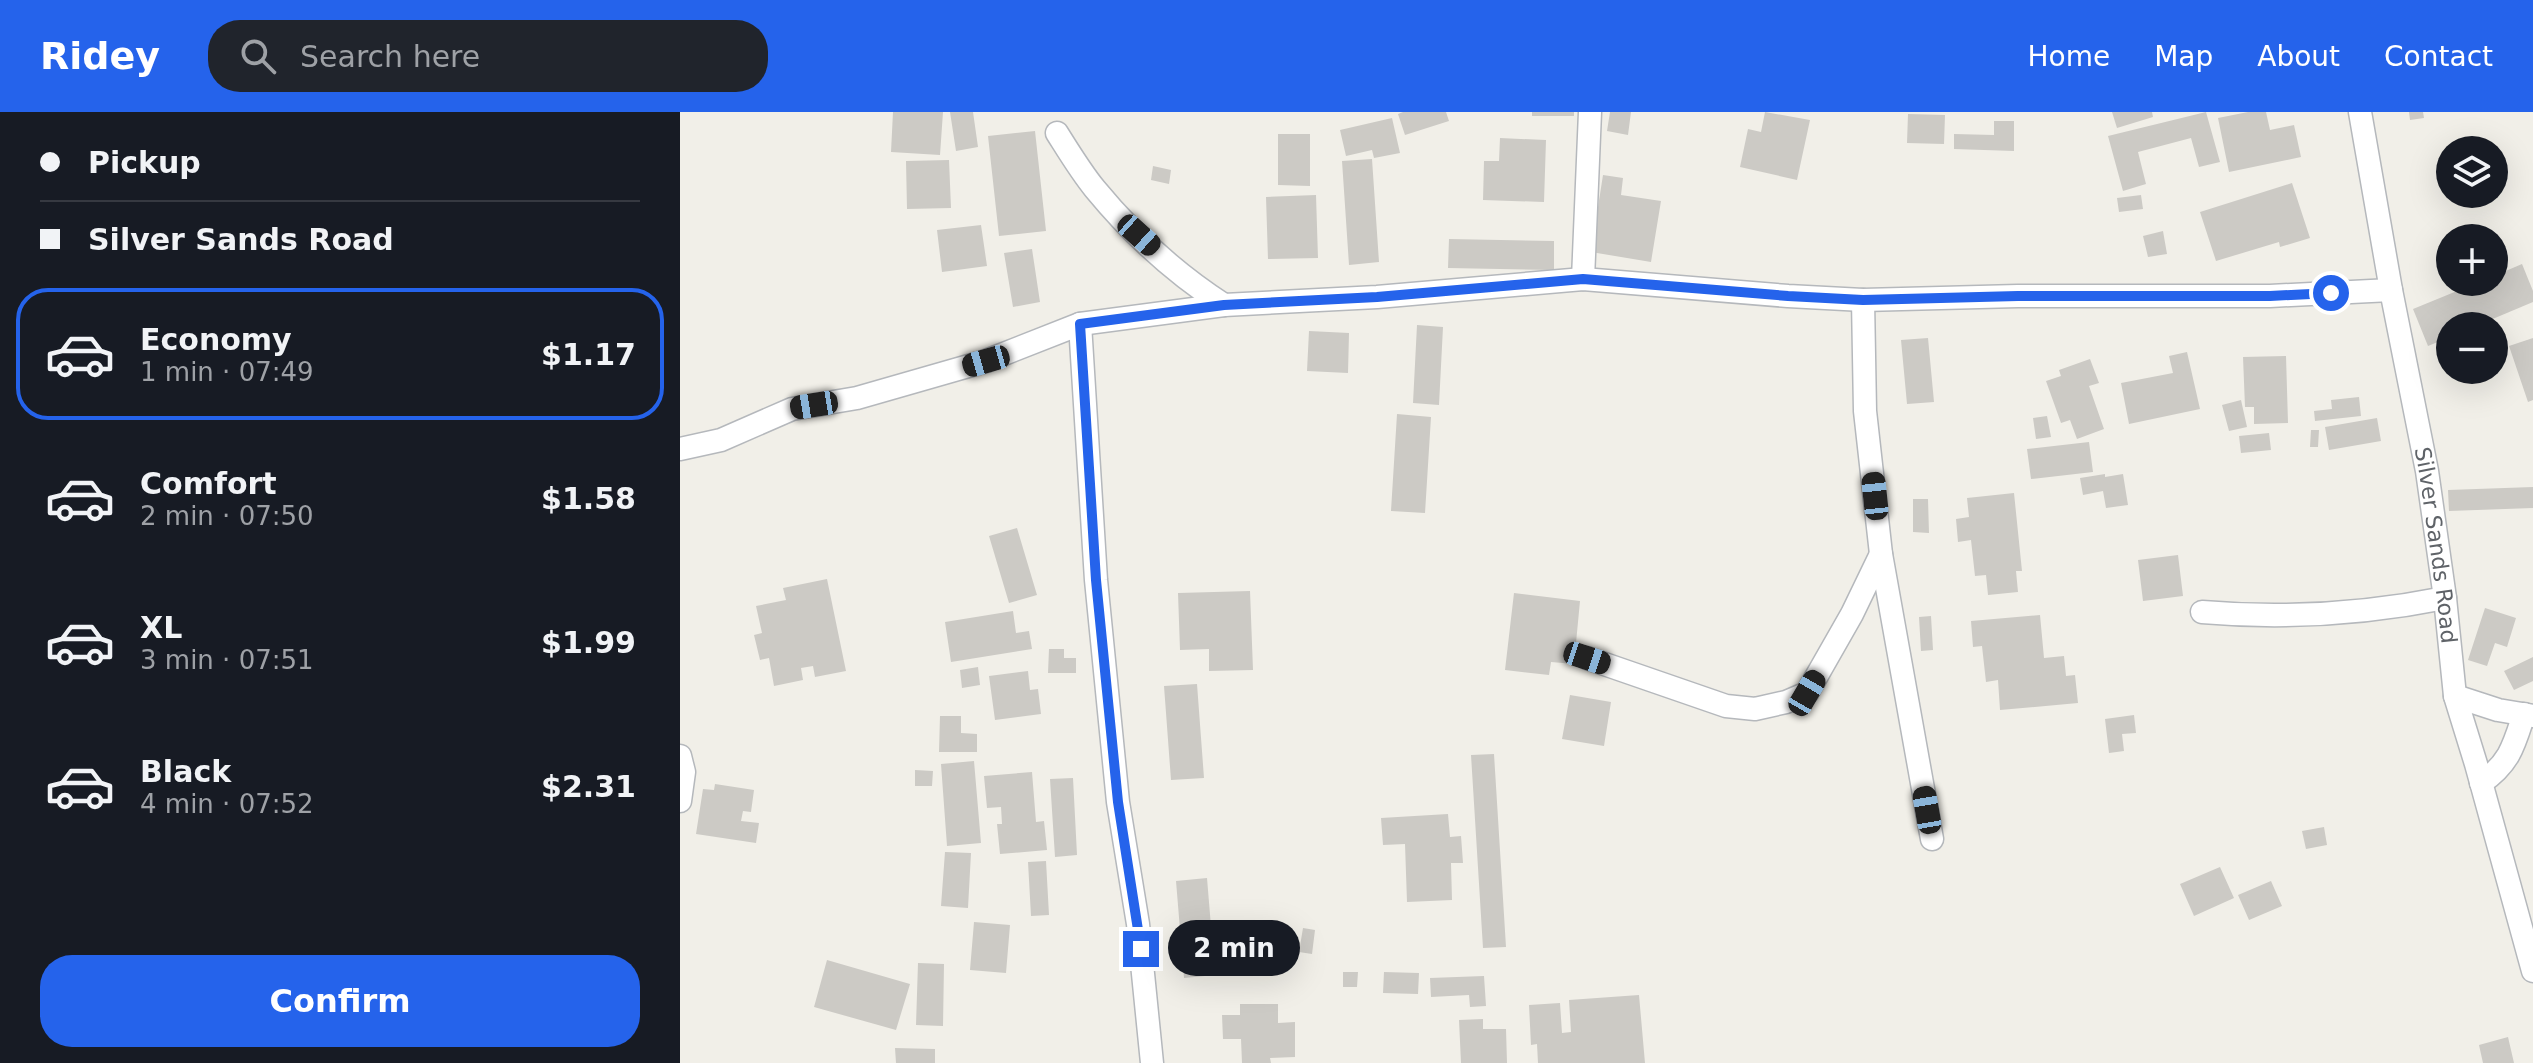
<!DOCTYPE html>
<html lang="en">
<head>
<meta charset="utf-8">
<style>
  body { margin:0; font-family:"DejaVu Sans",sans-serif; background:#20242c; color:#f1f3f6; height:100vh; display:flex; flex-direction:column; font-size:30px; white-space:nowrap }
  * { box-sizing:border-box; margin:0 }
  p { font-size:26px; color:#9ea1a6 }
  .icon { flex:none; width:44px; height:44px; fill:none; stroke:currentColor; stroke-width:2; stroke-linecap:round; stroke-linejoin:round }
  .map { position:relative; flex:1; overflow:hidden }
  .drawer { display:flex; flex-direction:column; background:#171b24; width:680px }
  .drawer>* { flex:none }
  .guide { display:grid; align-content:center; height:176px; padding:0 40px; background:#171b24 }
  .controls { position:absolute; left:1756px; top:24px; display:grid; gap:16px }
  .controls a { display:grid; place-items:center; width:72px; height:72px; border-radius:50%; background:#171b24; box-shadow:0 8px 32px #0002; font-size:40px }
  .end { position:absolute; width:36px; height:36px; margin:-18px; border:10px solid #2563eb; background:#fff; box-shadow:0 0 0 4px #fff }
  .from { border-radius:50% }
  .bubble { position:absolute; height:56px; border-radius:28px; background:#171b24; box-shadow:0 8px 32px #0002; font-size:26px; font-weight:700; line-height:56px; text-align:center }
  .car { position:absolute; width:24px; height:48px; margin:-24px -12px; border-radius:10px; box-shadow:0 0 6px 2px #0007; background:linear-gradient(#222 24%,#8ab4d8 0 40%,#222 0 76%,#8ab4d8 0 86%,#222 0) }
  .guide b { display:flex; align-items:center; gap:28px; height:76px; font-size:30px }
  .guide b+b { border-top:2px solid #363941 }
  .guide i { width:20px; height:20px; background:#f1f3f6 }
  ul { padding:0; list-style:none }
  li { display:flex; align-items:center; gap:24px; height:132px; margin:0 16px 12px; padding:0 24px; border:4px solid transparent; border-radius:32px }
  li div { flex:1 }
  li b { display:block; font-size:30px }
  li em { font-style:normal; font-weight:700 }
  li.on { border-color:#2563eb }
  li>.icon { width:72px; height:72px; stroke-width:1.5 }
  .cta { display:flex; gap:16px; margin-top:auto; padding:16px 40px }
  .cta a { flex:1; height:92px; border-radius:32px; background:#2563eb; color:#fff; font-size:32px; font-weight:700; line-height:92px; text-align:center }
  header { display:flex; align-items:center; gap:48px; box-sizing:border-box; height:112px; padding:0 40px; background:#2563eb; color:#fff }
  header strong { font-size:38px }
  nav { display:flex; gap:44px; margin-inline-start:auto; font-size:28px }
  .search { width:560px; height:72px; background:#20242c; display:flex; align-items:center; gap:20px; box-sizing:border-box; padding:0 28px; border-radius:32px; color:#9ea1a6; font-size:30px }
  main { display:flex; flex:1; min-height:0 }
  .map>svg:first-child { display:block }
  .building { fill:#cccac5 }
  .lines { fill:none; stroke-linecap:round; stroke-linejoin:round }
  .street-casing { stroke:#b5b8bc; stroke-width:25 }
  .street { stroke:#fff; stroke-width:22 }
  .route { stroke:#2563eb; stroke-width:10 }
  .labels { text-anchor:middle; dominant-baseline:central; stroke-width:8; stroke-linejoin:round; paint-order:stroke }
  .street-label { font-size:22px; fill:#5f6368; stroke:#fff }
</style>
</head>
<body>
<header>
<strong>Ridey</strong>
<div class="search"><svg class="icon" aria-label="search" viewBox="0 0 24 24"><circle cx="10" cy="10" r="6"/><path d="M15 15l6 6"/></svg>Search here</div>
<nav><a>Home</a><a>Map</a><a>About</a><a>Contact</a></nav>
</header>
<main>
<section class="drawer">
<div class="guide">
<b><i class="from"></i>Pickup</b>
<b><i></i>Silver Sands Road</b>
</div>
<ul>
<li class="on"><svg class="icon" aria-label="car" viewBox="0 0 24 24"><path d="M5 17H2v-5l4-1 3-4h7l3 4 3 1v5h-3M9 17h6M6 11h13"/><circle cx="7" cy="17" r="2"/><circle cx="17" cy="17" r="2"/></svg><div><b>Economy</b><p>1 min · 07:49</p></div><em>$1.17</em></li>
<li><svg class="icon" aria-label="car" viewBox="0 0 24 24"><path d="M5 17H2v-5l4-1 3-4h7l3 4 3 1v5h-3M9 17h6M6 11h13"/><circle cx="7" cy="17" r="2"/><circle cx="17" cy="17" r="2"/></svg><div><b>Comfort</b><p>2 min · 07:50</p></div><em>$1.58</em></li>
<li><svg class="icon" aria-label="car" viewBox="0 0 24 24"><path d="M5 17H2v-5l4-1 3-4h7l3 4 3 1v5h-3M9 17h6M6 11h13"/><circle cx="7" cy="17" r="2"/><circle cx="17" cy="17" r="2"/></svg><div><b>XL</b><p>3 min · 07:51</p></div><em>$1.99</em></li>
<li><svg class="icon" aria-label="car" viewBox="0 0 24 24"><path d="M5 17H2v-5l4-1 3-4h7l3 4 3 1v5h-3M9 17h6M6 11h13"/><circle cx="7" cy="17" r="2"/><circle cx="17" cy="17" r="2"/></svg><div><b>Black</b><p>4 min · 07:52</p></div><em>$2.31</em></li>
</ul>
<div class="cta"><a>Confirm</a></div>
</section>
<div class="map">
<svg width="1853" height="951" viewBox="0 0 1853 951">
  <rect width="100%" height="100%" fill="#f1efe8"/>
  <!-- building -->
  <path class="building" d="M213,0H263L260,43L211,40Z
    M270,0H293L298,35L276,39Z
    M723,0H766L769,9L725,23L718,2Z
    M852,0H894V4H852Z
    M930,0H951L948,23L927,19Z
    M1085,0L1130,8L1117,68L1060,55L1068,17L1081,20Z
    M1432,0H1472L1473,5L1437,16Z
    M1526,0L1540,50L1519,55L1511,26L1458,40L1466,72L1443,79L1428,24Z
    M1568,0H1586L1590,18L1614,13L1621,45L1549,60L1538,6Z
    M1729,0H1743L1744,6L1730,8Z
    M1228,2L1265,3L1264,32L1227,31Z
    M712,6L720,41L694,46L692,38L666,44L660,18Z
    M1314,9H1334V39L1274,37V22L1314,23Z
    M355,19L366,119L319,124L308,24Z
    M598,22H630V74L598,73Z
    M820,26L866,28L864,90L803,88L804,49H819Z
    M692,47L699,150L669,153L662,49Z
    M269,48L271,96L227,97L226,49Z
    M473,54L491,58L489,72L471,68Z
    M923,63L943,66L941,83L981,89L971,150L911,140Z
    M1612,71L1630,126L1600,135L1599,130L1536,149L1520,100Z
    M636,83L638,146L588,147L586,85Z
    M1461,83L1463,97L1439,100L1437,86Z
    M301,113L307,154L262,160L257,118Z
    M1483,119L1487,142L1468,145L1463,124Z
    M769,127L874,129V158L768,156Z
    M352,137L360,190L333,195L324,141Z
    M1842,152L1853,179V190L1796,214H1770V225L1748,234L1733,197L1799,170H1814V164Z
    M737,213L763,215L759,293L733,291Z
    M629,219L669,221L668,261L627,259Z
    M1248,226L1254,290L1227,292L1221,228Z
    M1853,226V288L1848,290L1829,234Z
    M1507,240L1520,297L1449,312L1441,271L1493,261L1489,244Z
    M1606,244L1608,311L1574,312V295H1565L1563,245Z
    M1410,247L1419,271L1409,274L1424,317L1397,327L1390,308L1381,311L1366,269L1381,264L1379,258Z
    M1679,285L1681,304L1635,309L1634,299L1652,297L1651,288Z
    M1561,288L1567,315L1549,319L1542,293Z
    M717,302L751,305L745,401L711,399Z
    M1367,304L1371,325L1356,327L1353,306Z
    M1697,306L1701,329L1649,338L1645,315Z
    M1631,318H1639L1638,335H1630Z
    M1589,321L1591,338L1561,341L1559,324Z
    M1409,330L1413,360L1351,367L1347,337Z
    M1425,362V365L1443,362L1448,393L1426,396L1423,379L1403,383L1400,366Z
    M1853,375V396L1769,399L1768,378Z
    M1334,381L1342,459H1336L1338,480L1308,483L1306,463L1295,464L1291,428L1278,430L1276,407L1289,405L1287,386Z
    M1233,387H1248L1249,421L1233,420Z
    M337,416L357,483L329,491L309,424Z
    M1498,443L1503,484L1463,489L1458,448Z
    M147,467L166,559L135,565L133,554L121,556L123,568L94,574L89,546L80,548L74,523L82,521L76,494L106,488L103,476Z
    M570,479L573,558L529,559V537L500,538L498,481Z
    M834,481L900,489L894,552L871,550L869,563L825,558Z
    M1805,496L1836,506L1827,535L1815,531L1807,554L1788,548Z
    M333,499L336,521L349,519L352,537L271,550L265,510Z
    M1360,503L1364,546L1384,544L1386,564L1395,563L1398,591L1320,598L1318,568L1306,570L1302,534L1293,535L1291,509Z
    M1251,504L1253,538L1241,539L1239,505Z
    M369,537H384V546H396V561H368Z
    M1853,545V569L1834,578L1824,559Z
    M298,555L300,573L282,576L280,558Z
    M348,559L350,578L358,577L361,602L315,608L309,564Z
    M517,572L524,666L491,668L484,574Z
    M890,583L931,590L924,634L882,627Z
    M1454,603L1456,621L1442,622L1444,639L1429,641L1425,607Z
    M260,604H281V621L297,622V640H259Z
    M814,642L826,835L803,836L791,643Z
    M294,649L301,731L267,734L261,652Z
    M235,658L253,659L252,674H235Z
    M352,660L356,710L364,709L367,738L320,742L317,712H322L321,695L307,696L304,664Z
    M393,666L397,743L375,745L370,667Z
    M35,672L74,678L71,700L63,699L61,709L79,711L76,731L16,722L23,677L34,678Z
    M768,702L770,725L781,724L783,751H771L772,788L727,790L725,732L703,733L701,706Z
    M1644,715L1647,733L1626,737L1622,719Z
    M265,740L291,741L288,796L261,794Z
    M366,749L369,803L351,804L348,750Z
    M1540,755L1554,786L1514,804L1500,772Z
    M527,766L535,863L504,866L496,769Z
    M1591,769L1602,794L1569,808L1558,783Z
    M294,810L330,813L326,861L290,858Z
    M623,816L635,818L632,842L619,840Z
    M147,848L230,872L216,918L134,895Z
    M238,851L264,852L263,914L236,913Z
    M663,860H678L677,875H663Z
    M704,860L739,861L738,882L703,881Z
    M804,864L806,894L790,895L789,883L751,885L750,866Z
    M959,883L965,951H858L857,932L851,933L849,893L880,891L882,921L891,920L889,888Z
    M560,892H598V911L615,910V945L590,946L591,951H562L561,927H543L542,903H560Z
    M803,907V917H826L827,951H781L779,908Z
    M1828,925L1834,951H1803L1799,933Z
    M215,936L255,937V951H216Z"/>
  <g class="lines">
    <defs>
      <g id="street">
        <path id="s1" d="M1680,0L1711,178L1747,359L1765,486L1775,584L1796,652L1853,859"/>
        <path d="M377,21C389,40 401,60 415,77C452,122 496,162 544,193"/>
        <path d="M903,167L910,0"/>
        <path d="M1183,188L1185,299L1201,442L1252,727"/>
        <path d="M400,212L416,468L438,690L458,812L472,951"/>
        <path d="M0,337L41,328L112,297L177,286L306,249L400,212L544,193L697,185L903,167L1108,184L1183,188L1338,184H1590L1711,178"/>
        <path d="M1522,500C1603,507 1685,502 1765,486"/>
        <path d="M907,546L1046,594L1075,597L1106,590L1127,581L1172,502L1201,442"/>
        <path d="M1775,584L1818,598L1853,604"/>
        <path d="M0,644L4,660L0,689"/>
        <path d="M1801,671C1830,651 1834,633 1844,602"/>
      </g>
    </defs>
    <!-- street casing -->
    <use href="#street" class="street-casing"/>
    <!-- street -->
    <use href="#street" class="street"/>
  </g>
  <g class="lines">
    <!-- route -->
    <path class="route" d="M461,837L438,690L416,468L400,212L544,193L697,185L903,167L1108,184L1183,188L1338,184H1590L1651,181"/>
  </g>
  <g class="labels">
    <!-- street labels -->
    <g class="street-label">
      <text stroke="none"><textPath href="#s1" startOffset="440">Silver Sands Road</textPath></text>
    </g>
  </g>
</svg>
<div class="controls">
<a><svg class="icon" aria-label="layers" viewBox="0 0 24 24"><path d="M12 4l9 5-9 5-9-5zM3 14l9 5 9-5"/></svg></a>
<a>+</a>
<a>−</a>
</div>
<i class="end from" style="left:1651px;top:181px"></i>
<i class="end" style="left:461px;top:837px"></i>
<div class="bubble" style="left:488px;top:808px;width:132px">2 min</div>
<i class="car" style="left:459px;top:123px;rotate:132deg"></i>
<i class="car" style="left:306px;top:249px;rotate:254deg"></i>
<i class="car" style="left:134px;top:293px;rotate:261deg"></i>
<i class="car" style="left:1195px;top:384px;rotate:354deg"></i>
<i class="car" style="left:907px;top:546px;rotate:108deg"></i>
<i class="car" style="left:1127px;top:581px;rotate:30deg"></i>
<i class="car" style="left:1247px;top:698px;rotate:350deg"></i>
</div>
</main>
</body>
</html>
